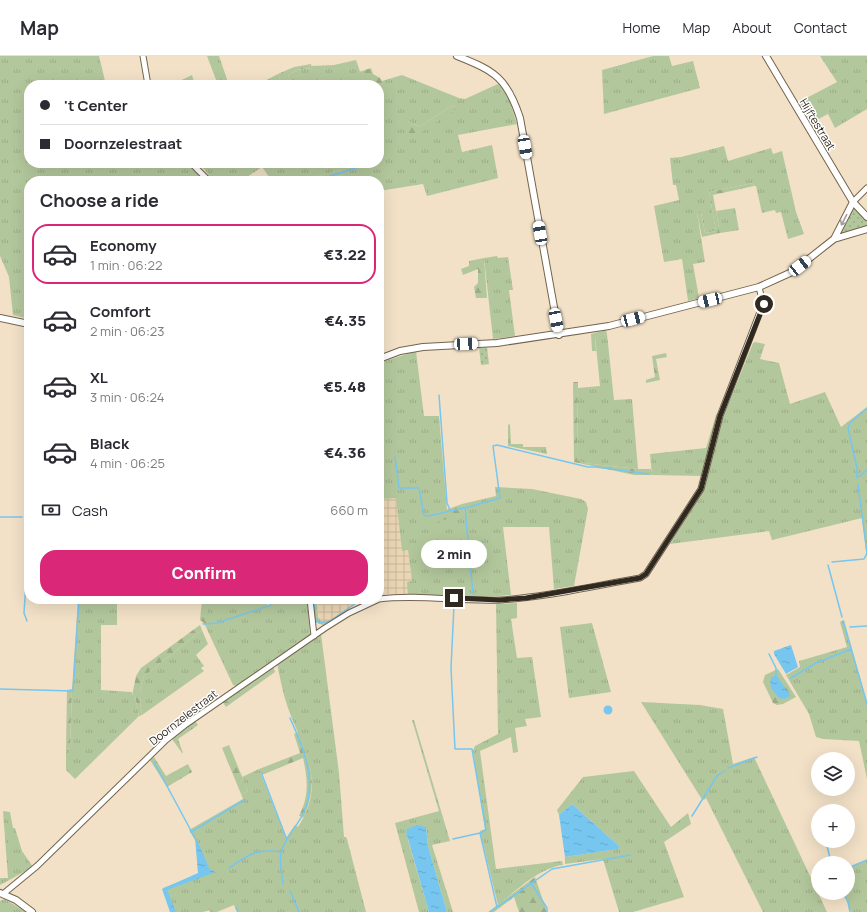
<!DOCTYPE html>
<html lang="en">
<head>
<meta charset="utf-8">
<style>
  body { margin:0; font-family:Manrope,sans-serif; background:#f7f7f7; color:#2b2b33; height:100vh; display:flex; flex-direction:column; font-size:15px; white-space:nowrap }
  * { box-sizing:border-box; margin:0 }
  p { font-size:13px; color:#7c7c81 }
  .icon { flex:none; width:22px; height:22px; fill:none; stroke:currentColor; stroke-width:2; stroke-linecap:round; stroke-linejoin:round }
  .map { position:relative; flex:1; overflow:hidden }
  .side { position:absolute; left:24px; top:120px; width:360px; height:428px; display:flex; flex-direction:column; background:#fff; border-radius:16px; box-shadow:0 4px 16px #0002 }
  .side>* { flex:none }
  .hud { position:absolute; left:24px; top:24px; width:360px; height:88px; border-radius:16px; box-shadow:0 4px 16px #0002; display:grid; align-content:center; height:88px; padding:0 16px; background:#fff }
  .controls { position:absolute; left:811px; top:696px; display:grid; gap:8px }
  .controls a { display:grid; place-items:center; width:44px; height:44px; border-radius:50%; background:#fff; box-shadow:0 4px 16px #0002; font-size:20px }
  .end { position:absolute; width:18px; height:18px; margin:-9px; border:5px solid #30291f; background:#fff; box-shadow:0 0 0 2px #fff }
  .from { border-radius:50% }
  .bubble { position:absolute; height:28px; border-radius:14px; background:#fff; box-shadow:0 4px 16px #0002; font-size:13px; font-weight:800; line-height:28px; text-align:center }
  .car { position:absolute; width:12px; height:24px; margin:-12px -6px; border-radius:5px; box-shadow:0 0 3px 1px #0007; background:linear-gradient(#fff 24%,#345 0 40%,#fff 0 76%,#345 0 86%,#fff 0) }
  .hud b { display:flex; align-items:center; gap:14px; height:38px; font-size:15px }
  .hud b+b { border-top:1px solid #e1e1e2 }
  .hud i { width:10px; height:10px; background:#2b2b33 }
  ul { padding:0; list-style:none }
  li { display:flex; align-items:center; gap:12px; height:60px; margin:0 8px 6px; padding:0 8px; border:2px solid transparent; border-radius:16px }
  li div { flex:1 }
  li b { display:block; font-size:15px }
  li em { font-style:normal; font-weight:800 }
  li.on { border-color:#db2777 }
  li>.icon { width:36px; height:36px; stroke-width:1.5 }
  h2 { padding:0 16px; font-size:18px; line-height:48px }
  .pay { display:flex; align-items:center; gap:10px; height:44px; padding:0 16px; font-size:15px }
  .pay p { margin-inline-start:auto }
  .button { display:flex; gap:8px; margin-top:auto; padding:8px 16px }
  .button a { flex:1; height:46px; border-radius:16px; background:#db2777; color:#fff; font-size:16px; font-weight:800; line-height:46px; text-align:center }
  header { display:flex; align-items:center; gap:24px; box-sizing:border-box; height:56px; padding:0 20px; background:#fff; border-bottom:1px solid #e1e1e2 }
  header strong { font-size:19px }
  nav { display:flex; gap:22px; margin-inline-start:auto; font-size:14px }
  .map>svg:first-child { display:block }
  .industrial { fill:url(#industrial-grid) }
  .grass { fill:url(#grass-tufts); fill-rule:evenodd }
  .forest { fill:url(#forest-firs) }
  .park { fill:url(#park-dots) }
  .water { fill:url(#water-ripples) }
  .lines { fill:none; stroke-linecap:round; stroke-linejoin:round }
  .stream { stroke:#76c6ef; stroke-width:1.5 }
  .minor-casing { stroke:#73644d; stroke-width:7 }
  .tertiary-casing { stroke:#73644d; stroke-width:8 }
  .minor { stroke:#fff; stroke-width:5 }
  .tertiary { stroke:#fff; stroke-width:6 }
  .oneway { stroke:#a29f9a }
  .route { stroke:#30291f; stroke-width:5 }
  .labels { text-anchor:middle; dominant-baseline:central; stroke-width:3; stroke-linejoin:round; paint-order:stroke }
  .street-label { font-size:11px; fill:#30291f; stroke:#fff }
</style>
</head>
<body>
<header>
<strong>Map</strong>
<nav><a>Home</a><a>Map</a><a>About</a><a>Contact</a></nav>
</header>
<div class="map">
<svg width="867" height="856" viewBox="0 0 867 856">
  <defs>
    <pattern id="industrial-grid" width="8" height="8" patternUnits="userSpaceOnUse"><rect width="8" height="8" fill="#ead5b5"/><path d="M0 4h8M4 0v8" fill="none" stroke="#c9b79b"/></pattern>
    <pattern id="grass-tufts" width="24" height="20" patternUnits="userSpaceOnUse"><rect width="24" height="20" fill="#b3c79c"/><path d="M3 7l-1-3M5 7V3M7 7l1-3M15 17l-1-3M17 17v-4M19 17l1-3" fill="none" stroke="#9aab86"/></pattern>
    <pattern id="forest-firs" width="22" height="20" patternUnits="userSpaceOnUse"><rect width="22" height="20" fill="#b3c79c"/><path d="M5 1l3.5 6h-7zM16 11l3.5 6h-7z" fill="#9aab86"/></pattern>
    <pattern id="park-dots" width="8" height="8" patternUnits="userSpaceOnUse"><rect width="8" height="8" fill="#b3c79c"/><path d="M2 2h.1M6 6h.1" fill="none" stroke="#9aab86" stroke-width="1.8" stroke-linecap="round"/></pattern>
    <pattern id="water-ripples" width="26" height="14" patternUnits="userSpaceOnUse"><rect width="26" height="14" fill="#76c6ef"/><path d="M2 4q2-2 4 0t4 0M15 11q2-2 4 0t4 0" fill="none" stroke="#6ac"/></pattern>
  </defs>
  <rect width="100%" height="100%" fill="#f2e1c7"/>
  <!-- industrial -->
  <path class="industrial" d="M396,441L402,495L408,494L412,526L408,540L389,538L379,540V443Z
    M317,543H369L360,545L328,566H322L319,563Z"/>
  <!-- grass -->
  <path class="grass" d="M0,0H99L106,29H29V107H186L206,125H86L85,122L63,125H29V263L13,259L9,221L0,200Z
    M207,0H219L229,29H218Z
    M653,0H669L672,10L693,5L700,32L604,58L602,14Z
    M820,0H867V53L835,72L828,58L811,67L799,46L837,26Z
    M356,4L364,27L362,29H291L288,19L297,14L312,12L311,10L334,9Z
    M278,18L282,29H257Z
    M192,19L195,29H171Z
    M402,19L459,42L465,43L500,27L507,37L517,68L458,79L462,96L492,89L498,122L427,140L423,128L379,135V125H324L342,119L340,114L300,125H272L262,111L241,125H213L205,114L197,107H379V32L383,27L382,25ZM453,49L456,53L409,79L408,65L419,71Z
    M724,90L728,105L771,92L773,98L782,95L796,156L804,178L788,183L781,156L776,157L775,154L762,157L756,130H754L753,127L709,136L716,175L705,177L701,156L697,157L705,206L693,208L699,242L688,245L682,203L664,206L654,150L679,144L676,129H673L670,102L681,101Z
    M735,152L739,174L720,177L716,155Z
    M497,200L498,202L508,201L513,234H509L515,280L493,283L484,202Z
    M607,278L614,344L632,343L638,413L584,407L577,404L578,332L600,330L595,280Z
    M755,286L765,288L760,303L779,307L790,348L825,336L841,371L867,351V504L862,462L772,484L769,475L670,488L703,436L721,366L753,287Z
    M416,295L424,360H439L447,454L429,460L465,457L462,448L496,440L495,431L532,433L581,443L586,446L588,453L574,530L554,533L549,471H503L511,539L474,542L408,540L407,526L412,525L408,494L402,495L396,442L379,443V307Z
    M720,354L702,420L652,419L650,398L706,392L716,359Z
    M510,368L511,388H523V391H546L547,398L508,390V369Z
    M78,543H117V569H101V634L132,636V640H135L139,660L75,723L66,714V693L70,692L72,633Z
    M207,543H266L267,549L286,543H307L310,579L236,630L233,629L204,567H207Z
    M312,543H317L318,561L321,565L328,566L323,569L315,566Z
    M517,547V562L511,563L517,602L532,601L541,661L525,663L527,670L515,672L518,696L513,697L511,681L480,695L496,813L562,805L563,809C539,812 517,834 498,849L480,775L485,773L473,695L475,690L498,678L496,548Z
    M844,564L867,646V723L859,685L823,683L816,681L809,658L786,619L800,611L799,605L847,591L840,566Z
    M592,567L611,636L569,642L560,571Z
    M202,574L208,588L196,599L204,610L201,612L204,615L142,659C140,645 138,633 144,620Z
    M321,578L339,717L344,781H346L347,783L366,856H237L234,849L217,856H210L209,854L203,856H172L163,832L199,818V791L189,774L243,743L241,738L248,735L242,721L259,713L286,782L295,769L298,771C327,725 304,696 288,652C283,638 280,622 277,607Z
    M641,646L700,649L723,653L733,708L754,701L827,856H763L706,742L704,744L701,742Z
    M412,664H414L450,785L432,789L453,856H447L428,790L426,771L407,773L408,784L429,856H419L395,767L439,755Z
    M634,715L671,771L688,757L691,768L664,786L684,841L633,856H619L603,803L565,808V801L617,793L619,790L572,748L559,759L557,754L583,721Z
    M3,755L10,756L13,772H15L22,795L33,811L0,829V822H8Z
    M867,804V856H851L844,837H848V812Z
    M4,843L27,856H0V845Z"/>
  <!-- forest -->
  <path class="forest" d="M311,8L312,12L297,14L288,19L291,29H282L278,18L294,11Z
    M371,12L373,18L380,22L383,27L379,32V29H362L364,27L359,16Z
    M453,49L456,53L414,81L409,79L405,66L408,65L419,71Z
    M340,114L342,119L324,125H300Z
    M753,127L754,130L713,139L720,177L702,181L697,157L701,156L705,177L716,175L709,136Z
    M484,202L487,242H476L474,231L478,227V213L463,219L461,213L469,210V205Z
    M606,274L607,278L595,281L596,295H592L591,278Z
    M666,297L667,301L656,303L660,324L646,327V324L655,321L652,300Z
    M573,326H578L577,404L584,407L638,413H651L652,419H634L574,406Z
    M462,448L465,457L432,468L429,460Z
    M202,543H207L208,567H204L200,564Z
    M200,569L202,574L144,620C138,633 140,645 142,659L139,660L135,640H132L136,620L141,612Z
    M273,610L275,616L226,651L222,645Z
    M778,613L796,641L783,648L777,649L773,647L763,626L765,619Z
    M72,633L70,692L66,693L67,634Z
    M195,665L198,669L178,683L183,697H182L172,683Z
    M299,676C311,711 318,725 304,761L299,760C309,740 308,724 303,702L262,719L259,713L300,697L294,678Z
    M229,689L248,735L241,738L222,692Z
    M154,701L166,720L188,708L192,716L167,731L150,704Z
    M535,821L547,856H519L514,841L494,856H488Z"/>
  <!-- park -->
  <path class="park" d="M853,146L867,161V173L834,183Z
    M487,291L489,308L481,309L479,292Z"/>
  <!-- water -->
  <path class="water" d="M791,589L798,611L786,618L774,598V595Z
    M776,619L789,637L790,640L785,643L779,642L771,632L770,625L772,621Z
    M603.5 654a4.5 4.5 0 1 1 9 0a4.5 4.5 0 1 1-9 0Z
    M572,748L619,790L618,793L565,801L559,759Z
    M417,769L426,771L428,790L447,856H429L406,776L407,773Z
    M195,782L197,784L210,814L216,816L167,834L176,856H170L162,833L198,817Z"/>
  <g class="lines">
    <!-- stream -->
    <path class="stream" d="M315,125L371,107
      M439,339L447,447L450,454
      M395,401L399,432H419L424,459L428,460L464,452
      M857,422V412L848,372L850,367L867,352
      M857,422L867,414
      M29,460V464
      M0,461H22
      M832,506L864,503L867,497L858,428
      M828,509L842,561
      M473,538L465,452L500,442L493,390L497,389L588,411H596L649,418
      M314,543L315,562L319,567L330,565L362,543
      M274,546L282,543
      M454,549L451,612L455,693H472L486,774L480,777
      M27,565L24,557L29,479
      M843,565L867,648
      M203,568L217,567L271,549
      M850,571L867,570
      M769,598L776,612V619
      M791,622L816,607L851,593
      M0,633L73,635L79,543
      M154,706L195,782
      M728,712L757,701
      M261,716L287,784
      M692,760L717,720L724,715
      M191,776L244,744
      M453,783L480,777L497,851
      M826,785L831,807
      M229,812C248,799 257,792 281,796
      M848,812L867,804
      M531,827L547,852V856
      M283,828C282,818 279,807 281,797C284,782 298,770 304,756C318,724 303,691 290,662
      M290,835L299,856
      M843,837L848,846L850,856
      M236,852L238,856
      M490,856L552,813L630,799"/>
    <defs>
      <path id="minor" d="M143,0L148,29
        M191,107L209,125
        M853,146L867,132
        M310,543L314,580
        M379,543C420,538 460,546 501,544C547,541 594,530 640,522L646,518L701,433L720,360L763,248L759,231
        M3,838L37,810L166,684L185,669L325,572L349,557L379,543"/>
      <path id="tertiary" d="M457,0C495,15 507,22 520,62L559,279
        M766,0L853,146L867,161
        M834,183L853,146
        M0,262L29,268
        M379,303L400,295L423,291L497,287L609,270L759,231L792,216L834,183L867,173
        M0,837L16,844L32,856"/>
    </defs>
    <!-- minor casing -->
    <use href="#minor" class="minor-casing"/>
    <!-- tertiary casing -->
    <use href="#tertiary" class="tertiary-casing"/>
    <!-- minor -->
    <use href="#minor" class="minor"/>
    <!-- tertiary -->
    <use href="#tertiary" class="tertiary"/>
  </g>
  <!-- one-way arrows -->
  <defs><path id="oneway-shaft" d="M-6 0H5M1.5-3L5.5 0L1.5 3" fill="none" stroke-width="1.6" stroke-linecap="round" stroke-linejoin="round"/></defs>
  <use class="oneway" href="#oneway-shaft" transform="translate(844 164) rotate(117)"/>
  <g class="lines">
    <!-- route -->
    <path class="route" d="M454,542L499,544L526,542L640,522L646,518L701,433L720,360L764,248"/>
  </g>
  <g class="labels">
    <!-- street labels -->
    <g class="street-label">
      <text transform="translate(818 68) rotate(59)">Hijftestraat</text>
      <text transform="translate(183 661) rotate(-38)">Doornzelestraat</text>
    </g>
  </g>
</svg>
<div class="controls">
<a><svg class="icon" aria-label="layers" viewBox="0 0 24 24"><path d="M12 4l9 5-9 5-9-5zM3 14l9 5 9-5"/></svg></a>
<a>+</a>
<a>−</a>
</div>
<i class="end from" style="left:764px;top:248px"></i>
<i class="end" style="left:454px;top:542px"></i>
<div class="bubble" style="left:421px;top:484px;width:66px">2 min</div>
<i class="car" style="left:525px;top:91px;rotate:170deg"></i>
<i class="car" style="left:540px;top:177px;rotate:350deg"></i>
<i class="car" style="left:800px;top:210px;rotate:52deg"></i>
<i class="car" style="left:710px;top:244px;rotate:257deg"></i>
<i class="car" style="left:633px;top:263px;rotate:75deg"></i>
<i class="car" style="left:556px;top:264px;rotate:169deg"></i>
<i class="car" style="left:466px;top:288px;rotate:87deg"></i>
<div class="hud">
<b><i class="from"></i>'t Center</b>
<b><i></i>Doornzelestraat</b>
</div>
<section class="side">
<h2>Choose a ride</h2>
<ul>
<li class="on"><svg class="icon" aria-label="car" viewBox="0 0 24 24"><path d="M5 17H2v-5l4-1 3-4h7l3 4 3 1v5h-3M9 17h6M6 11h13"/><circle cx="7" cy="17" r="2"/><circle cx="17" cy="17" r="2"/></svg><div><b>Economy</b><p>1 min · 06:22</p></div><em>€3.22</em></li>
<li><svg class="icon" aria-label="car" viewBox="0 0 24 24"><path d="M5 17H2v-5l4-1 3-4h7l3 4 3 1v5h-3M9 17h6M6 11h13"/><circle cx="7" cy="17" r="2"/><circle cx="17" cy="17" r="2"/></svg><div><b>Comfort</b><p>2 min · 06:23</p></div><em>€4.35</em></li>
<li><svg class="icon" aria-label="car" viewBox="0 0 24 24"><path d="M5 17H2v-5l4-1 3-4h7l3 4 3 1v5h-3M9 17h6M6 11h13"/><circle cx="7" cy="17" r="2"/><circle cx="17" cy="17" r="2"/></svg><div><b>XL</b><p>3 min · 06:24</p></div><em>€5.48</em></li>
<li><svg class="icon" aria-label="car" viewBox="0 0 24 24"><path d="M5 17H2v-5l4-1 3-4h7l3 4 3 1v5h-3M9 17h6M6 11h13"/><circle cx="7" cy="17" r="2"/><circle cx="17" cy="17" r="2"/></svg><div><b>Black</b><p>4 min · 06:25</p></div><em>€4.36</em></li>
</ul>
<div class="pay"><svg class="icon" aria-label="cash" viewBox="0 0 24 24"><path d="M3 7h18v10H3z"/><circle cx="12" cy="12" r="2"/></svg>Cash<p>660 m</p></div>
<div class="button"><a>Confirm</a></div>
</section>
</div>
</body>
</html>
